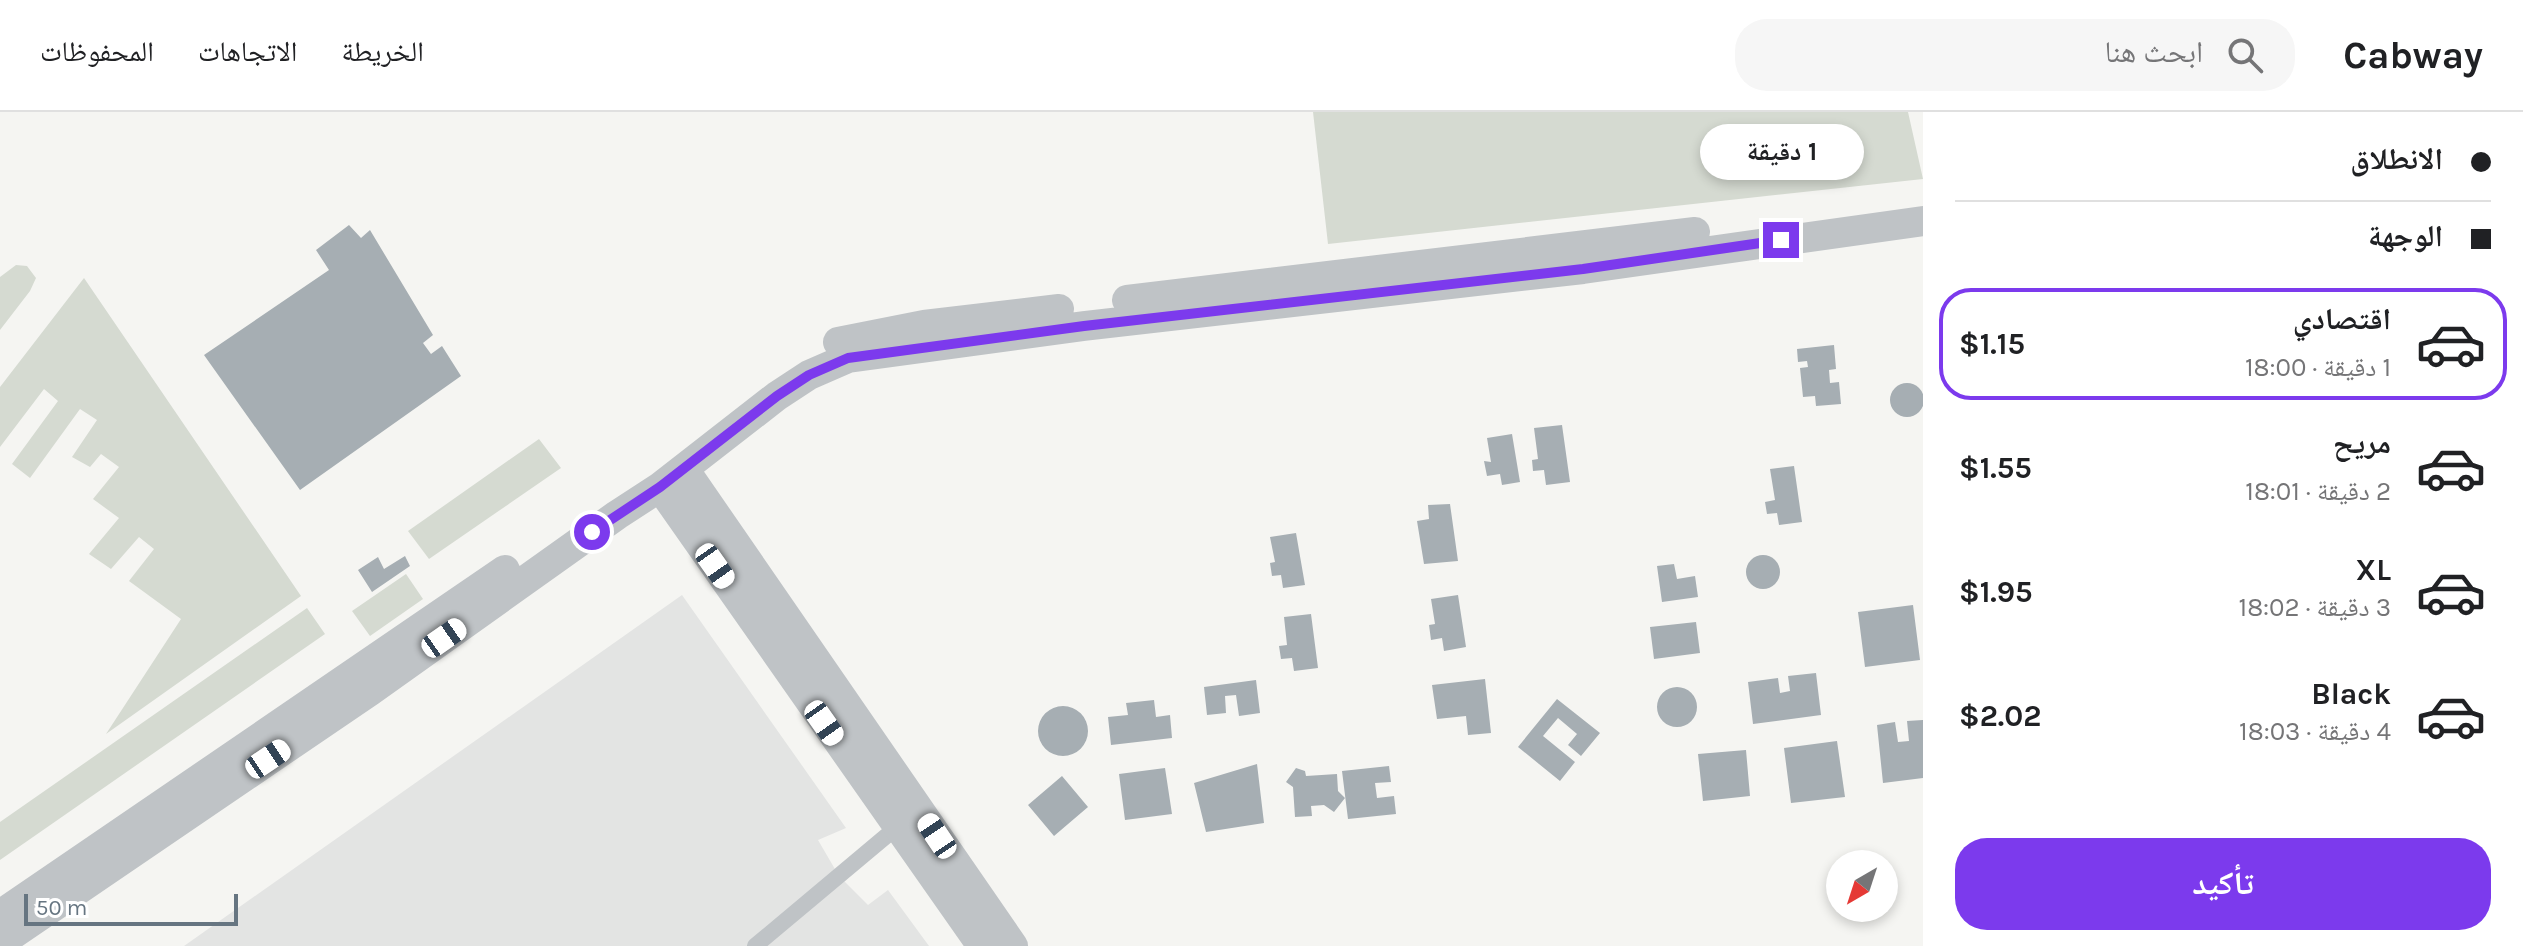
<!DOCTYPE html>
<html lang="ar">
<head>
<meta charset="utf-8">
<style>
  body { margin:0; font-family:Karla,"Noto Naskh Arabic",sans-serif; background:#f6f6f6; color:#202124; direction:rtl; height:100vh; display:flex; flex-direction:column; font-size:30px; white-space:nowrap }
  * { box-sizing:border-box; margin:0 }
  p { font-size:26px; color:#757577 }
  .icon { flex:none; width:44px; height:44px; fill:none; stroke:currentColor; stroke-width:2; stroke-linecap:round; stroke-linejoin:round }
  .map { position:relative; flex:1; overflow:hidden; direction:ltr }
  .sheet { display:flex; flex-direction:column; background:#fff; width:600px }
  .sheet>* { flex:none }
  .top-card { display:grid; align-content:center; height:176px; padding:0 32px; background:#fff }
  .needle { width:52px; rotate:219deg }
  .tools { position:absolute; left:1826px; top:738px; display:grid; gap:16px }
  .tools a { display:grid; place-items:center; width:72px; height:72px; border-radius:50%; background:#fff; box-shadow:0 4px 12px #0003; font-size:40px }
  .scale { position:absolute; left:24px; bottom:20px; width:214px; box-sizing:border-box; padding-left:8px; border:4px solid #667581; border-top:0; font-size:22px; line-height:28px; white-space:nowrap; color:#667581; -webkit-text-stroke:6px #fff; paint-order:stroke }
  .end { position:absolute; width:36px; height:36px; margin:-18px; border:10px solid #7c3aed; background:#fff; box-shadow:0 0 0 4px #fff }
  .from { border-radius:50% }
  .bubble { position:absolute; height:56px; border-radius:28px; background:#fff; box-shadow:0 4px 12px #0003; font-size:26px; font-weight:700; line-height:56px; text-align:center; direction:rtl }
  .car { position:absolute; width:24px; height:48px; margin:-24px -12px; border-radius:10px; box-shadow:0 0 6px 2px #0007; background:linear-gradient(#fff 24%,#345 0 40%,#fff 0 76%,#345 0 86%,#fff 0) }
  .top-card b { display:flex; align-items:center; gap:28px; height:76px; font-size:30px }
  .top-card b+b { border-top:2px solid #e0e0e0 }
  .top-card i { width:20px; height:20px; background:#202124 }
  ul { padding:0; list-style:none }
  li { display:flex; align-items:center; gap:24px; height:112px; margin:0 16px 12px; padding:0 16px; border:4px solid transparent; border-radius:32px }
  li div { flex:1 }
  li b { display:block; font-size:30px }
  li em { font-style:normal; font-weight:700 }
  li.selected { border-color:#7c3aed }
  li>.icon { width:72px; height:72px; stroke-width:1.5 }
  .cta { display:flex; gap:16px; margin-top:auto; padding:16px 32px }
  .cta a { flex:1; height:92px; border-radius:32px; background:#7c3aed; color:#fff; font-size:32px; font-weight:700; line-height:92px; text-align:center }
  header { display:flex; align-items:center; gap:48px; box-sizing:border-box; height:112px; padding:0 40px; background:#fff; border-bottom:2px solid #e0e0e0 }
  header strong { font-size:38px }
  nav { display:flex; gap:44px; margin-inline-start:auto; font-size:28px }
  .search { width:560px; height:72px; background:#f6f6f6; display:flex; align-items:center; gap:20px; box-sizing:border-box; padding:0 28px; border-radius:32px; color:#757577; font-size:30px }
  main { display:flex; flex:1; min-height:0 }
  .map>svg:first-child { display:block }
  .built { fill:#e3e4e3 }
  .green { fill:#d5dad1 }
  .building { fill:#a6aeb3 }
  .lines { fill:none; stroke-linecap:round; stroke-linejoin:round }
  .service { stroke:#bfc3c6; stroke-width:16 }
  .minor { stroke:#bfc3c6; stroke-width:30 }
  .route { stroke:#7c3aed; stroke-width:10 }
</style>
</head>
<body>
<header>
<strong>Cabway</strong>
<div class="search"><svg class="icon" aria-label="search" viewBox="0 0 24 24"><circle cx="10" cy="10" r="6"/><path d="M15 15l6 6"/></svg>ابحث هنا</div>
<nav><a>الخريطة</a><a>الاتجاهات</a><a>المحفوظات</a></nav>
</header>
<main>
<section class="sheet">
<div class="top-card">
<b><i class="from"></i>الانطلاق</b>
<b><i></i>الوجهة</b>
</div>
<ul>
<li class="selected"><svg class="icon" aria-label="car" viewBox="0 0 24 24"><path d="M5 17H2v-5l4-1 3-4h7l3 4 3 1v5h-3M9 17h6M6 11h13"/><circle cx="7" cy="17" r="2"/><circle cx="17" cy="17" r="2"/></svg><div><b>اقتصادي</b><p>1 دقيقة · 18:00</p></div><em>$1.15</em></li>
<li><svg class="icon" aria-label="car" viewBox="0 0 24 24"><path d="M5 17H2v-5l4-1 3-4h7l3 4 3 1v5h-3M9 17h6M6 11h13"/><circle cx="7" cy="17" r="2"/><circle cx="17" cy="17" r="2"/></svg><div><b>مريح</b><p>2 دقيقة · 18:01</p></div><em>$1.55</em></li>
<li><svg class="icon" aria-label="car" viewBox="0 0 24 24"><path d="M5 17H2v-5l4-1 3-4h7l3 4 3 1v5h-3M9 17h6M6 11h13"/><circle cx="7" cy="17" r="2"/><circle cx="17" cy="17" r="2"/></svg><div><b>XL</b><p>3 دقيقة · 18:02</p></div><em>$1.95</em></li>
<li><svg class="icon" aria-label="car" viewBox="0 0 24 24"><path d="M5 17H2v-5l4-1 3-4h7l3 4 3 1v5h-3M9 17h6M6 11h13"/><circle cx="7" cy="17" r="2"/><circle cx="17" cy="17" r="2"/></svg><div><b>Black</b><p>4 دقيقة · 18:03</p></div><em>$2.02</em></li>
</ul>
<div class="cta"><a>تأكيد</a></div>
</section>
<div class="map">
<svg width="1923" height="834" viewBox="0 0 1923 834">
  <rect width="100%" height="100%" fill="#f5f5f2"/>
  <!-- built -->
  <path class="built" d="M682,483L846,716L818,728L839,764L868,793L888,778L929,834H184Z"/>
  <!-- green -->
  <path class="green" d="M1313,0H1908L1923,67L1328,132Z
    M16,153L27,154L36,166L30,179L0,218V165Z
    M84,166L301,484L106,622L181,507L129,469L154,437L139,425L111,457L89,442L119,406L93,387L119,355L101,342L90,355L72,345L97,308L80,297L30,366L12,352L58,289L44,277L0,335V275Z
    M539,327L561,356L429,447L408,419Z
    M406,462L423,487L370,524L352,499Z
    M307,496L325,522L0,748V710Z"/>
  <!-- building -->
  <path class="building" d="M349,113L361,126L370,118L433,223L423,231L431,242L442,234L461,264L300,378L204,243L329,158L316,138Z
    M1834,233L1836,257L1829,258L1830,271L1839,270L1841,292L1816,294L1815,284L1803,285L1800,256L1808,255L1807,249L1798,250L1797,237Z
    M1890 288a17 17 0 1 1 34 0a17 17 0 1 1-34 0Z
    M1562,313L1570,370L1546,373L1544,358L1533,359L1532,348L1538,347L1534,316Z
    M1512,322L1520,370L1502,373L1500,362L1487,364L1484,349L1491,350L1487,326Z
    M1794,354L1802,410L1779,413L1777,401L1767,402L1765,390L1775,388L1770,357Z
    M1450,392L1458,449L1424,452L1417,409L1429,407L1428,393Z
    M1296,421L1305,473L1283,476L1281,463L1272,464L1270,451L1275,450L1270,425Z
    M1746 460a17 17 0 1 1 34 0a17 17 0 1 1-34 0Z
    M405,444L410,454L372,480L358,458L378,445L384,457Z
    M1674,452L1677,467L1695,464L1698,485L1662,490L1657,454Z
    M1458,483L1466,535L1444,539L1442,526L1431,528L1429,513L1435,512L1431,487Z
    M1913,493L1920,548L1865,555L1858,500Z
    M1311,502L1318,556L1294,559L1292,546L1281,547L1279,534L1287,533L1284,505Z
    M1696,510L1700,541L1654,547L1650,515Z
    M1816,561L1821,603L1753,612L1748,570L1778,566L1780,581L1790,579L1788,564Z
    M1485,567L1491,621L1468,623L1466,604L1437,607L1432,573Z
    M1256,568L1260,601L1239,604L1236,583L1225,584L1226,601L1207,603L1204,575Z
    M1657 595a20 20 0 1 1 40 0a20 20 0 1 1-40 0Z
    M1557,587L1600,621L1581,644L1568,633L1577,622L1558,606L1543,624L1575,650L1560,669L1518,635Z
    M1154,588L1156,605L1170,603L1172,626L1111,633L1108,605L1128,603L1126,591Z
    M1038 619a25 25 0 1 1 50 0a25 25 0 1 1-50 0Z
    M1923,608V666L1883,671L1877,613L1895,610L1898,630L1909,629L1907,609Z
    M1837,629L1845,685L1791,691L1784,636Z
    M1746,638L1750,684L1703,689L1698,642Z
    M1257,652L1264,711L1206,720L1194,671Z
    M1389,654L1391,670L1375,671L1377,686L1394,684L1396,702L1348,707L1342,659Z
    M1165,656L1172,702L1125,708L1119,662Z
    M1296,656L1305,659L1306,664L1337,662L1338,679L1345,686L1334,700L1324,693L1311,694L1312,704L1295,705L1293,675L1286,670Z
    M1062,664L1088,695L1054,724L1028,693Z"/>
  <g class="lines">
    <!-- service -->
    <path class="service" d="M755,834L897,715"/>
    <!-- minor -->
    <path class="minor" d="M1127,188L1695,120
      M838,230L924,213L1059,197
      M684,357L1013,834
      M660,375L982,834
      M0,803L505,458
      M0,831L370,579L617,403L660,375L777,284L809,263L848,246L1084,214L1583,157L1923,109"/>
  </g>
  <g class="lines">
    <!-- route -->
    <path class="route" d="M592,420L660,375L777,284L809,263L848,246L1084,214L1583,157L1781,128"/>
  </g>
</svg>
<div class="tools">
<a><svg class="needle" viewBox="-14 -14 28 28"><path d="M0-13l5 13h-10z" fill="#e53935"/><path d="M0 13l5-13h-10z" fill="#757577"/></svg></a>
</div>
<div class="scale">50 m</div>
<i class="end from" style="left:592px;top:420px"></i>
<i class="end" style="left:1781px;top:128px"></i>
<div class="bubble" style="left:1700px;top:12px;width:164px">1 دقيقة</div>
<i class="car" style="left:715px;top:454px;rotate:145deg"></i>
<i class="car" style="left:444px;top:526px;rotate:55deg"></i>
<i class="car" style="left:824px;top:611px;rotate:145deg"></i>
<i class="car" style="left:268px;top:647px;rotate:56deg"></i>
<i class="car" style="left:937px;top:724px;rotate:326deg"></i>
</div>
</main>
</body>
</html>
